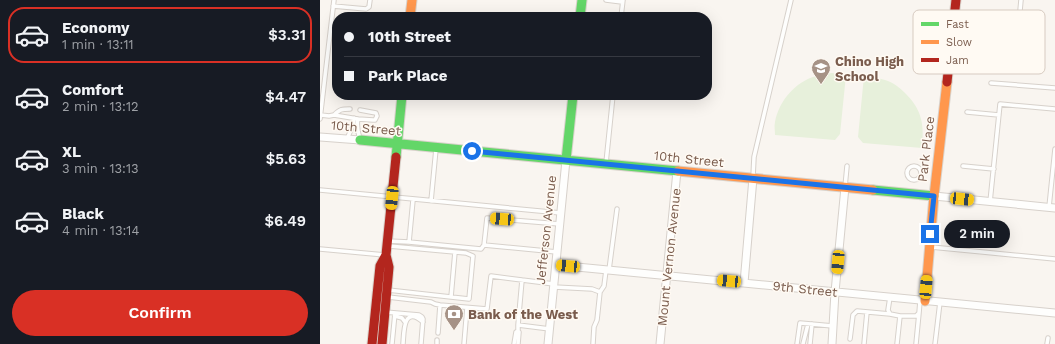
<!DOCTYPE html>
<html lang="en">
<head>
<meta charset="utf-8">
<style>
  body { margin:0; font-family:"Work Sans",sans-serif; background:#20242c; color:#f1f3f6; height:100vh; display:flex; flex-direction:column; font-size:15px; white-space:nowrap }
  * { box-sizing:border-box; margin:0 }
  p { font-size:13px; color:#9ea1a6 }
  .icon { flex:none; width:22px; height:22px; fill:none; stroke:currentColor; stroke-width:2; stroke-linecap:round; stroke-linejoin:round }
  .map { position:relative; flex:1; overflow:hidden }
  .sheet { display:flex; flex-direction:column; background:#171b24; width:320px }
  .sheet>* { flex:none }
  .top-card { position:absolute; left:12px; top:12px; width:380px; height:88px; border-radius:16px; box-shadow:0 4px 16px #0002; display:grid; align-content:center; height:88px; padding:0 12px; background:#171b24 }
  .end { position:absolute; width:18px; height:18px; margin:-9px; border:5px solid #1a73e8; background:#fff; box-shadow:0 0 0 2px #fff }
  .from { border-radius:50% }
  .bubble { position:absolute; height:28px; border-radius:14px; background:#171b24; box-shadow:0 4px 16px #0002; font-size:13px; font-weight:600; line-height:28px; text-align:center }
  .car { position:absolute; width:12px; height:24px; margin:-12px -6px; border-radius:5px; box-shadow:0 0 3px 1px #0007; background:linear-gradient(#f5c518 24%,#345 0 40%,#f5c518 0 76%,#345 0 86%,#f5c518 0) }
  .top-card b { display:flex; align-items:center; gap:14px; height:38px; font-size:15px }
  .top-card b+b { border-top:1px solid #363941 }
  .top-card i { width:10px; height:10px; background:#f1f3f6 }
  ul { padding:7px 0 0; list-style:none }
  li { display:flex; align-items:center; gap:12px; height:56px; margin:0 8px 6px; padding:0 4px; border:2px solid transparent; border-radius:16px }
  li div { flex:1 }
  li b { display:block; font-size:15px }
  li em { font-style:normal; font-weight:600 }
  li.active { border-color:#d93025 }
  li>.icon { width:36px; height:36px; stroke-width:1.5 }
  .primary-button { display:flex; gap:8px; margin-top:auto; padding:8px 12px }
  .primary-button a { flex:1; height:46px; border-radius:24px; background:#d93025; color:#fff; font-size:16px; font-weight:600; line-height:46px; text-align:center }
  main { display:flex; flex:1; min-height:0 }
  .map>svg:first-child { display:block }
  .green { fill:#e7f0db }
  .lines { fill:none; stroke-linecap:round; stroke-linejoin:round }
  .lane-casing { stroke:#d7d1cb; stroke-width:5.5 }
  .street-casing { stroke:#d7d1cb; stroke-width:9 }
  .fast-casing { stroke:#d9d2cb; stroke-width:11 }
  .slow-casing { stroke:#d9d2cb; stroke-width:11 }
  .jam-casing { stroke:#d9d2cb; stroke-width:11 }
  .lane { stroke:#fefefd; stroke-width:3.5 }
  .street { stroke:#fefefd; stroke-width:7 }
  .fast { stroke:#63d668; stroke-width:9 }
  .slow { stroke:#ff974d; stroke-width:9 }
  .jam { stroke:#b3261e; stroke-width:9 }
  .route { stroke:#1a73e8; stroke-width:5 }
  .labels { text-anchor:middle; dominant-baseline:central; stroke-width:3; stroke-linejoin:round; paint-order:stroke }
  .poi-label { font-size:13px; font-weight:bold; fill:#7a5c4d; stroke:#fffaf3; text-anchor:start }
  .street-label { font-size:13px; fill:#7a5c4d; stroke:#fffaf3 }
  .key { fill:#fffaf3; stroke:#d7cbc1; stroke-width:1 }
  .key-label { font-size:11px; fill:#7a5c4d }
</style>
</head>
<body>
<main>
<section class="sheet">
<ul>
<li class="active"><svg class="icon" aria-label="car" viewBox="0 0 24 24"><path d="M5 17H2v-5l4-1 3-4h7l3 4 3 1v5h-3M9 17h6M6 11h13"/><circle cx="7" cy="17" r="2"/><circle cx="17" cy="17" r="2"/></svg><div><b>Economy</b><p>1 min · 13:11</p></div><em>$3.31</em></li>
<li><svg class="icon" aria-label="car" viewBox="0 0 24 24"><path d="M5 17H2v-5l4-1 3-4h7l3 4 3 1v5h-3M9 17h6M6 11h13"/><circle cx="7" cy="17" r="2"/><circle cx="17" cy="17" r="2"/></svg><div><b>Comfort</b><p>2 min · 13:12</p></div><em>$4.47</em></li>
<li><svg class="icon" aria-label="car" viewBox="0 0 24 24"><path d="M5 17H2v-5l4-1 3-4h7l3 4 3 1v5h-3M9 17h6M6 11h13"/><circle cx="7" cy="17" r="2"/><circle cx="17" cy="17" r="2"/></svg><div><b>XL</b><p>3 min · 13:13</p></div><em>$5.63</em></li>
<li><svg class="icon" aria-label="car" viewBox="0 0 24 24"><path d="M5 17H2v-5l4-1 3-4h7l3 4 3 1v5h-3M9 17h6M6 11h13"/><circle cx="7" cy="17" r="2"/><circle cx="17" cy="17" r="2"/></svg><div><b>Black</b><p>4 min · 13:14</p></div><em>$6.49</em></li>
</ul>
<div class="primary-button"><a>Confirm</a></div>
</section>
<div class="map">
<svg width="735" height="344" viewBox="0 0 735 344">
  <rect width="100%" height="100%" fill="#f9f5f0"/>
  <!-- green -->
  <path class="green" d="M512,73L526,75L520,134L515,140L455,135C455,131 454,126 455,122C459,101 475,82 496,76C501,74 507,74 512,73Z
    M544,76C551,77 559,78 565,80C573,82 580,88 586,94C603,111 604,126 602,148L543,143L538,137Z"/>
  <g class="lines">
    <defs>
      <path id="lane" d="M286,0L302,2
        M13,6L46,9L49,7L50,0
        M301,17L303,0
        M698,32L701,0
        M671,83L735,88
        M647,112L679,115
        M1,115L9,116L14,115C20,109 22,109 30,109
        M14,115L38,119
        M0,119L14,0
        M27,139L33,125L34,118
        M40,139C38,132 36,126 38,119L53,120H55L57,116L56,113L40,110
        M286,163L293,95
        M587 173a7 7 0 1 1 14 0a7 7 0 1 1-14 0Z
        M643,166L674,169
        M433,177L434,157L471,0
        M525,187L527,166
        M0,190L241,213
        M111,201L116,149
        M670,202L680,104L735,109
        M729,207L735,149
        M68,241L89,242L93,200
        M89,242L161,249L164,245L167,218L240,224
        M164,245L237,252
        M611,247L735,259
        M0,249L65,255
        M289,270L297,209
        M202,280L198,325L230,329
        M234,287L272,289L280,292
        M68,290L149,299L153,256L146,253L69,246
        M68,297L111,302L115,304L120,305L167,309L171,276L234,284
        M131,297L135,252
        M570,297L568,310L570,314L580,316L577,344
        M65,312L99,315L102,317L103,319L101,344
        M75,316L82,318L85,322
        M580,316H596L599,313L600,301
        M118,333L120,305
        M530,339L533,315L537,311L570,314
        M72,344L75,313
        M83,344C84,332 83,305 103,322
        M117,344V340
        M144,344L147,308
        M194,344L196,332L198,331
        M198,344L199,332L198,331V325
        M273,344L274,327L277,320L280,292L284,286L286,270
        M477,344L480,323L513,326
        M483,344L488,324
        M490,344L492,324
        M544,344L547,312
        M596,344L599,313
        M615,344L620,302
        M727,344L728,338"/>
      <path id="street" d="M0,137L40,140
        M614,196L735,208
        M236,265L735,313
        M424,283L433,178
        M228,344L246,160
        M340,344L357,171
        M512,344L515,292L525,187"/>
      <path id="fast" d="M260,17L262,0
        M40,140L358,171
        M76,157L82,95
        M246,160L253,95
        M553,190L614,196"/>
      <path id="slow" d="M90,17L92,0
        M358,171L553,190
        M605,301L614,196L627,82"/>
      <path id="jam" d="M627,82L636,0
        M52,344L60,266L66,255
        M62,344L69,267L66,255L76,157"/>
    </defs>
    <!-- lane casing -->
    <use href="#lane" class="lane-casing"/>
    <!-- street casing -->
    <use href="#street" class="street-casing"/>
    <!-- fast casing -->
    <use href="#fast" class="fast-casing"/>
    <!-- slow casing -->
    <use href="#slow" class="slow-casing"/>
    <!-- jam casing -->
    <use href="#jam" class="jam-casing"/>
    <!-- lane -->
    <use href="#lane" class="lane"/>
    <!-- street -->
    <use href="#street" class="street"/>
    <!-- fast -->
    <use href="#fast" class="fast"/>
    <!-- slow -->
    <use href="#slow" class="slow"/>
    <!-- jam -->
    <use href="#jam" class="jam"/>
  </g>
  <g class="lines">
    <!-- route -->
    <path class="route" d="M152,151L614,196L610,234"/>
  </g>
  <!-- icons -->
  <defs>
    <symbol id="school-pin" viewBox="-11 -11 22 30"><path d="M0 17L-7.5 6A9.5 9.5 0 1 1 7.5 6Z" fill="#a69286" stroke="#fffaf3"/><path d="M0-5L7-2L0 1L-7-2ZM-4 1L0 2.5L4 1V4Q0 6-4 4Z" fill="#fff"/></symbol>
    <symbol id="bank-pin" viewBox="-11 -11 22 30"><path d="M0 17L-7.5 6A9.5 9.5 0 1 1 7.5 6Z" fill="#a69286" stroke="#fffaf3"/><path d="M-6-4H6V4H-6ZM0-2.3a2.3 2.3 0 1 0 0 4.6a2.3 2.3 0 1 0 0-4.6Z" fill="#fff"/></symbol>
  </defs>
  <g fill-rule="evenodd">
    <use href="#school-pin" x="490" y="57" width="22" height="30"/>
    <use href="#bank-pin" x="123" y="303" width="22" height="30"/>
  </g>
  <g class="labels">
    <!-- poi labels -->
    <g class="poi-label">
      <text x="515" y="61">Chino High<tspan x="515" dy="15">School</tspan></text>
      <text x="148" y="314">Bank of the West</text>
    </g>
    <!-- street labels -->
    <g class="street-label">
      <text transform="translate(46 128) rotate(5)">10th Street</text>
      <text transform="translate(606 149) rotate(-83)">Park Place</text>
      <text transform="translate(369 159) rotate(6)">10th Street</text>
      <text transform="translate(226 230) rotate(-84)">Jefferson Avenue</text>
      <text transform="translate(349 257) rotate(-84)">Mount Vernon Avenue</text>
      <text transform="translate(485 289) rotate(6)">9th Street</text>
    </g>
  </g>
  <!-- legend -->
  <rect x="593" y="10" width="132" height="64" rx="6" class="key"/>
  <rect x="601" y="22" width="18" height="4" fill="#63d668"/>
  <rect x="601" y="40" width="18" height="4" fill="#ff974d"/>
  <rect x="601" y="58" width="18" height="4" fill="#b3261e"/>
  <g class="key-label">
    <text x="626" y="28">Fast</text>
    <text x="626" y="46">Slow</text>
    <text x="626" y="64">Jam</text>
  </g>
</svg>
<i class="end from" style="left:152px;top:151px"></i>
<i class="end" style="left:610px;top:234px"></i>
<div class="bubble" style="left:624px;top:220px;width:66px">2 min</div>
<i class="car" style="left:72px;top:198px;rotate:186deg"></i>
<i class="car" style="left:642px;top:199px;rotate:96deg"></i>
<i class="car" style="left:182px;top:219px;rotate:274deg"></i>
<i class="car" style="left:518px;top:262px;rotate:185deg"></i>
<i class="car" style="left:248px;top:266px;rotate:275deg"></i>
<i class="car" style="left:409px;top:281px;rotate:275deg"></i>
<i class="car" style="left:606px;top:287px;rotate:5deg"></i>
<div class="top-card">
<b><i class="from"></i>10th Street</b>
<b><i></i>Park Place</b>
</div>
</div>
</main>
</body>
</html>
